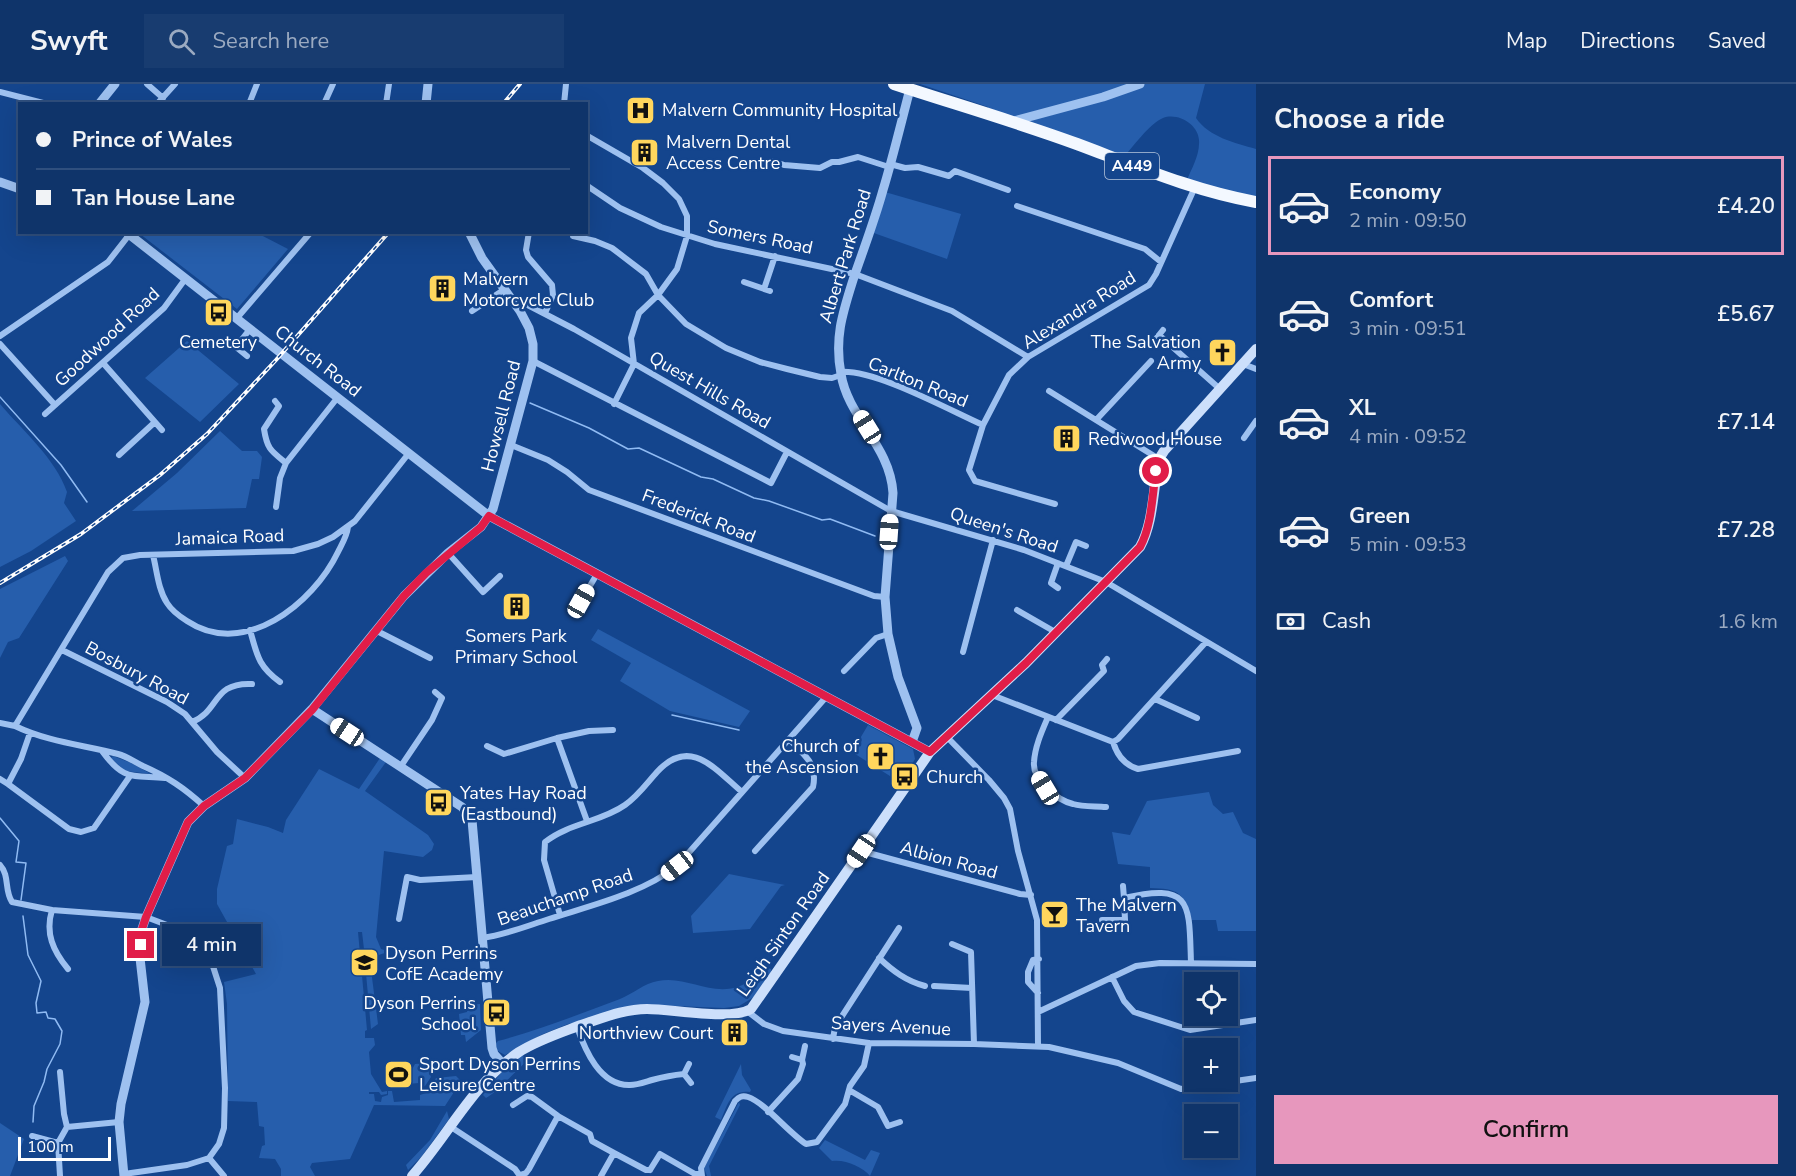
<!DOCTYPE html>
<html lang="en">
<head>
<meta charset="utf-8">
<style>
  body { margin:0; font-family:"Nunito Sans",sans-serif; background:#183c70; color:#f1f3f6; height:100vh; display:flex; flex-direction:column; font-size:22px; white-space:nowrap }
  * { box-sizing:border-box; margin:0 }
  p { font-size:20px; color:#9baac1 }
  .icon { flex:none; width:33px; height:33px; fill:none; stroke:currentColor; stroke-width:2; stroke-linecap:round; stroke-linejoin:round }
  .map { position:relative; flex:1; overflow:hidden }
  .details { display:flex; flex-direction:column; background:#0f346a; width:540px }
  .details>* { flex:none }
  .hud { position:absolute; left:18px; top:18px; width:570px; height:132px; border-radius:0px; box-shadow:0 6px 24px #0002,0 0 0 2px #2f4f7e; display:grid; align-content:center; height:132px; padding:0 18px; background:#0f346a }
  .buttons { position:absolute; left:1184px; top:888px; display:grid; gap:12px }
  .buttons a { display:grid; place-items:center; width:54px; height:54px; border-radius:0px; background:#0f346a; box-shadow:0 6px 24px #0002,0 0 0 2px #2f4f7e; font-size:30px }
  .scale { position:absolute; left:18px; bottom:15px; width:93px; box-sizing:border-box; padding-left:6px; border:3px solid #fff; border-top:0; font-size:16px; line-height:21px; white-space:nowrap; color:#fff; -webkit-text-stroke:4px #14458d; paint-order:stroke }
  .end { position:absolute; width:27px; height:27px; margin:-14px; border:8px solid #e11d48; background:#fff; box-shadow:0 0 0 3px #fff }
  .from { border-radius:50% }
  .bubble { position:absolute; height:42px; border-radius:0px; background:#0f346a; box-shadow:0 6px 24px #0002,0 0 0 2px #2f4f7e; font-size:20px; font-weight:600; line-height:42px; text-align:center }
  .car { position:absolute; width:18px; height:36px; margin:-18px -9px; border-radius:8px; box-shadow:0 0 4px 2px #0007; background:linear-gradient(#fff 24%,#345 0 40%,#fff 0 76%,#345 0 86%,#fff 0) }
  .hud b { display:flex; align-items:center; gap:21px; height:57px; font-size:22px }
  .hud b+b { border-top:2px solid #2f4f7e }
  .hud i { width:15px; height:15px; background:#f1f3f6 }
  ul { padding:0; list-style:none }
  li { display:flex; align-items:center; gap:18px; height:99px; margin:0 12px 9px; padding:0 6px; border:3px solid transparent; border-radius:0px }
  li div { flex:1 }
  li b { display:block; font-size:22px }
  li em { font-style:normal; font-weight:600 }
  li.active { border-color:#e797bd }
  li>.icon { width:54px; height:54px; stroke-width:1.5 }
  h2 { padding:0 18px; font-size:27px; line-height:72px }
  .pay { display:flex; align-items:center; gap:15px; height:66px; padding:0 18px; font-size:22px }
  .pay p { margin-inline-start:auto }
  .primary-button { display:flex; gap:12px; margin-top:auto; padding:12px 18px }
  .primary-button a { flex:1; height:69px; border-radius:0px; background:#e797bd; color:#111; font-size:24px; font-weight:600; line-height:69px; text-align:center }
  header { display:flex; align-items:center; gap:36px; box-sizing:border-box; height:84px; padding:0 30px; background:#0f346a; border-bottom:2px solid #2f4f7e }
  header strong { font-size:28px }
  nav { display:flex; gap:33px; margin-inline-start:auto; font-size:21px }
  .search { width:420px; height:54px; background:#183c70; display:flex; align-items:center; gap:15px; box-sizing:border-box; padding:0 21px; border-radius:0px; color:#9baac1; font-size:22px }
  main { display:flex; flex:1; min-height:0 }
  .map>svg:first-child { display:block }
  .green { fill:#265eac }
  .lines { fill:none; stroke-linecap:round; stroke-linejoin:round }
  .stream { stroke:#90bbf3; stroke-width:1.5 }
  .minor { stroke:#9ec1f0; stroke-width:6 }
  .tertiary { stroke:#9ec1f0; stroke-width:9 }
  .secondary { stroke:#ccdffb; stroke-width:10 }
  .trunk { stroke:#f3f8ff; stroke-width:12 }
  .rail-casing { stroke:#fff; stroke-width:4 }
  .rail { stroke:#14458d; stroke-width:1.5; stroke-dasharray:4.5; stroke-linecap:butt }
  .route { stroke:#e11d48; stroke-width:8 }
  .labels { text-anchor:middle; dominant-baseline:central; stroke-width:5; stroke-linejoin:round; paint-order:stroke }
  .shield { fill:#14458d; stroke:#b8c7dd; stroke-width:1.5 }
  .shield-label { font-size:16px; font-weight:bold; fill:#fff }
  .poi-label { font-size:18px; fill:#fff; stroke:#14458d; text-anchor:start }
  .street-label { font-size:18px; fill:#fff; stroke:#14458d }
</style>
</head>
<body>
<header>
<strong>Swyft</strong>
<div class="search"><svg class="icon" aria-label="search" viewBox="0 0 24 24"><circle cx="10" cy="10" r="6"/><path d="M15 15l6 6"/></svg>Search here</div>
<nav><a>Map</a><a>Directions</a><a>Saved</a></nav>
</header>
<main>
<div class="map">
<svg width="1256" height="1092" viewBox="0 0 1256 1092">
  <rect width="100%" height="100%" fill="#14458d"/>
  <!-- green -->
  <path class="green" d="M920,0H1205L1196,34C1209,53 1235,59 1256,65V116L1187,96C1191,86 1199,72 1199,60C1201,42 1179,28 1163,34C1150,39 1132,64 1123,74L988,27V23Z
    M885,108L961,130L947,175L871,148Z
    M141,148L257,149L288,165L237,225L140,150Z
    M187,257L239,300L200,338L145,294Z
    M0,320C23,347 55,374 67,408L64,419L76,437L31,467L0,483Z
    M220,347L242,367H257L262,373L259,395H252L246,424L132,427L177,389Z
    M65,472L68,477L19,554L8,558L0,574V505Z
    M598,545L750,627L739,643L670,627L620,597L631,579L591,556Z
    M868,641L913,665L915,675L901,699L852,668Z
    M113,672L131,679L151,690L125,687L111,674Z
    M380,674L386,678L365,707L428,751L434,760L432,766L423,773L384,767L376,853L381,865L391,868C381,869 374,874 365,874L362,848H358L367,946L365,947V954H374L375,961L369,968L371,990L382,1008L387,1007V1010L381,1011L379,1008H369V1010H374L375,1017L381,1018L382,1013L388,1011V1007H392L394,1018L420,1016V1011L426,1009L436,994L456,992L461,997L445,1022L374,1021L350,1075L312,1079L310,1083L315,1092H281V1085L275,1075L259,1074L262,1062L265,1061L264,1043L259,1042L257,1018L228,1017L227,920L224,898L256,890L217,820V805L227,762L233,760L237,735L268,743L283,749L286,736L319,685L359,705Z
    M1209,708L1213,721L1223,730L1233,728L1243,749L1256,755V847H1218L1216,836H1192C1183,807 1178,805 1150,804V783L1118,780L1112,748L1130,751L1147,717Z
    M729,790L785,801L781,802L750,845L693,849L691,832Z
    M365,878H370L378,940L371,945Z
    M766,883L771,885V888L754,913L739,922L724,924L651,921L568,940L543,950L505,971L496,966V959L498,957C539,946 580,930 620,915C633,910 644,899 658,897C686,891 711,913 740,902C750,898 757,889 766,883Z
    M480,920L481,946L466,958L465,951H461L459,930L467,928V921Z
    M523,971L529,975C519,984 495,1010 486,1014L483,1011L501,989Z
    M427,979L431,993L425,1002L419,1004V999L407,1000V995L415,980Z
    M741,980L742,991L751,1006L750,1008C731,1005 727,1021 721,1036L715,1033Z
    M739,1018L740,1021L709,1082L711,1092H707L704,1084Z
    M447,1027L449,1035L422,1072L408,1086L406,1081L430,1056Z
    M0,1039L24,1055L10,1092H0Z
    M825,1056L865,1076L871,1066L880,1069L870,1092C863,1083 845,1075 832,1077L819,1064Z"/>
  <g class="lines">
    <!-- stream -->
    <path class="stream" d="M0,313L61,381L87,418
      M530,319L589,344L628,365L639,364L701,393L713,395L754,414L769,417L822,436L830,435L875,452
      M672,631L739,646
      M0,734L19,757L16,778L26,779L21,816
      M23,832L28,871L41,897L36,919L37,929L46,928L48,934L55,935L62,947L60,960L47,985L44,998L34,1022L33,1038"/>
    <!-- minor -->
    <path class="minor" d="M147,0L163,14
      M0,8L47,20
      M157,20L175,0
      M249,20L257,0
      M324,20L333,0
      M386,20L389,0
      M564,20L566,0
      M586,51L643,84L663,99L679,115L687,132V152L677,185L658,211L639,229L631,254L634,280L614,320
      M773,77L784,81L820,84L832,78H839L858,73L889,83
      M890,80L905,84L918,83L949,92L955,87L1008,106
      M586,101L620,124L661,143L715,160L855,190L952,227L1028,273
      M1017,122L1145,165L1161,178
      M529,148L526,166L528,173L552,201L553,211L545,229
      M573,152L595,157L612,164L646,190L658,211L686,240L726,264L760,278L787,285L820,293L832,294L841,291
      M744,198L770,207
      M764,205L775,172
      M512,216H518L574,245L891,427L1024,466L1106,498L1256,587
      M472,227L505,205
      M237,234L311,148
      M1159,251L1220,305
      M0,252L108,178L129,151
      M1155,256L1163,246
      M231,259L247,272
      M0,260L55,321
      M236,263L250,245
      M533,277L771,399L787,368
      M103,279L162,346
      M1243,280L1256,285
      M840,288C875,285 949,326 983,341
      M1049,307L1159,375
      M275,317L279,322L264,345C267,365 271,367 286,379
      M45,330L164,224L186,194
      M1097,335L1151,277
      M1244,354L1256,337
      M511,361L548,376L567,388L589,406L874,512L885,513
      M119,371L155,338
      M1055,420L975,397L969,386L983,341L1009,291L1028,273L1149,201L1156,190L1195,103
      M276,423L280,394L286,379L338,313
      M448,469L483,508L500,492
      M153,471C157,487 158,505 167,519C172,527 179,532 187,537C244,575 313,520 338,468C342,460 347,452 348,443
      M1066,482L1076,458L1086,462
      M1058,504L1051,499L1058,479
      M576,514L581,517L597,490
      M1017,526L1057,549
      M250,546C257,571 258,582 280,598
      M375,546L430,574
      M62,566L167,618L185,630L217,668L245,694
      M963,568L993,456
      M844,587L876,554L888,550
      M992,611L1113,658L1118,655L1206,558
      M1155,615L1197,634
      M1048,633C1042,647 1035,662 1034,678C1032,696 1057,716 1073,720C1083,723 1095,722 1106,723
      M1056,636L1104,587L1102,581L1107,575
      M192,638C220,627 212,598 252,600
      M0,639L15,642
      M946,652L989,696L1004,714L1010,725L1018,767L1037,836L1038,962
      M557,654L589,647L613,646
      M1113,658C1117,671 1124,681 1138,685L1238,667
      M487,662L504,670L557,654L587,737
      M102,667C124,697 131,691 165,694
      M401,682L432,636L442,614L435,608
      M0,695L8,700L21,675L30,649
      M8,700L69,745L81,748L94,744L130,692
      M204,722C184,704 168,693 143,682C135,678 126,672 118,670C83,661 48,658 15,642L108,488L123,474L140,471L293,467L318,460L333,453L355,437L409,369
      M755,767L813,703C818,679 804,671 789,655
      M861,767L1020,810L1031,811
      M0,781C10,792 4,806 12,818L52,826
      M1123,802L1124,814C1193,798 1189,820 1191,879
      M560,831L544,776L545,758C569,739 601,738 625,721C638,712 647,699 657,688C690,652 715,685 742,708
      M399,835L407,793L420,796L477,793
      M1102,836H1125L1124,814
      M482,854C505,851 527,842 549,835C592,821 641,810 677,782L827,612
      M952,860L971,868L974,960
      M879,874C893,887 906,897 925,902
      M68,885C53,867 45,849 52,826L146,833L188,849L209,870L220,904L225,1004L224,1044L219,1060L209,1074L187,1081L124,1090
      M1112,893L1124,917L1134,928L1190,946L1256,936
      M934,902L972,904
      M1038,909L1028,898V888L1033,876L1039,875
      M747,927L764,940L783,947L869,959L974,960L1049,963L1118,979L1181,1005L1256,994
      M1038,928L1136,882L1160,879L1256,880
      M577,943C585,966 600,1002 630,1001C637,1001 645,998 652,996C663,993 673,991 684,990L689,980
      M833,955L835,943L899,844
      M802,976L805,962
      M60,988L64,1030L67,1043
      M684,990L691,999
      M849,1006L878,1023L888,1042L900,1038
      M513,1021L527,1012L532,1013L558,1032
      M768,1028L798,995L803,980L802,976L792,973
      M451,1043L515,1085L520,1092
      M32,1052L58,1059L67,1043L119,1038
      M58,1059L60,1092
      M209,1074L224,1092
      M650,1086L660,1070L695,1090H700
      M520,1091L526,1089L529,1085L558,1032L590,1050L592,1057L614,1069
      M601,1092L614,1069L646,1086H650
      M702,1092L701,1084L735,1017C739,1013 742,1011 748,1013C764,1018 789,1049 806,1060L817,1058L845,1020L850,1002L864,982L869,959"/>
    <!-- tertiary -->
    <path class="tertiary" d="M910,5C901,39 893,73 883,106C875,135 864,164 854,193C843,228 834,253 841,290C848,334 890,361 893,409L885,513L888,550L898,593L917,644L912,658
      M99,20L115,0
      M426,20L428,0
      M1010,38L1103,13L1140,0
      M0,98L20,105
      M126,148L489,432L930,668
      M312,625L462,723L472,736L492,964L494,970L503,980
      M124,1092L119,1038L121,1020L145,918L140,874L141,848L146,833L188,738L204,722L245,694L312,625L404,512L448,469L481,443L493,425L533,277V260L529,244L520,227L482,174L469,148"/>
    <!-- secondary -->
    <path class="secondary" d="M412,1092C448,1052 473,999 519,968C538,956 560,949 581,941C603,934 624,925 647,925C673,925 730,937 751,925L930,668L1026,579L1140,463C1154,438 1153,403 1159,375L1164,367L1256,265"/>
    <!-- trunk -->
    <path class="trunk" d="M894,0C955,20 1017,38 1077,60C1136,82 1194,107 1256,118"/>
    <defs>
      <path id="rail" d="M503,20L520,0
        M0,499L81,450L160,391L207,350L276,276L389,148"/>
    </defs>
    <!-- rail casing -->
    <use href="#rail" class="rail-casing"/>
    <!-- rail -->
    <use href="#rail" class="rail"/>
  </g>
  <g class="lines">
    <!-- route -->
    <path class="route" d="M141,861V848L146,833L188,738L204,722L245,694L312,626L404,512L426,489L481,443L489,432L930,668L1026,579L1140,463C1152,441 1152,412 1156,387"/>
  </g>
  <!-- icons -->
  <defs>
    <symbol id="hospital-square" viewBox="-11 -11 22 22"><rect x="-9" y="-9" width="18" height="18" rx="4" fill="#ffd65d" stroke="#14458d"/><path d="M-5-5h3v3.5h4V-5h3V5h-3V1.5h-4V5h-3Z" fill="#111"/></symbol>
    <symbol id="building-square" viewBox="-11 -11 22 22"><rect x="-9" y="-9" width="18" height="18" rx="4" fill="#ffd65d" stroke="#14458d"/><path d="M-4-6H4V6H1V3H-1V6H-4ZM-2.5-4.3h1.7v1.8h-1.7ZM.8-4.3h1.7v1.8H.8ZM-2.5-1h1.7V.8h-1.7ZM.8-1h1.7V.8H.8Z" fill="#111"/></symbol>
    <symbol id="bus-square" viewBox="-11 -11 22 22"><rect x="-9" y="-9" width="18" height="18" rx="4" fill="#ffd65d" stroke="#14458d"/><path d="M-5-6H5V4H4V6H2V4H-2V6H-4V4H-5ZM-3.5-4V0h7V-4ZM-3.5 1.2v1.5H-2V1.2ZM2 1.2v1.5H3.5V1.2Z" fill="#111"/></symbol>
    <symbol id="church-square" viewBox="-11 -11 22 22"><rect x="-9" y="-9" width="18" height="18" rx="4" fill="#ffd65d" stroke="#14458d"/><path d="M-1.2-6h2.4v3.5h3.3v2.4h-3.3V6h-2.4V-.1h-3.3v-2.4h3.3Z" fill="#111"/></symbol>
    <symbol id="bar-square" viewBox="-11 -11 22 22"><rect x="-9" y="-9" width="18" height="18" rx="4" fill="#ffd65d" stroke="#14458d"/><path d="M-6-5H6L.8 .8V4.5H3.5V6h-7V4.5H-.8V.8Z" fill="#111"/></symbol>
    <symbol id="school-square" viewBox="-11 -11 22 22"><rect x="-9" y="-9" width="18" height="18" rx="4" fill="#ffd65d" stroke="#14458d"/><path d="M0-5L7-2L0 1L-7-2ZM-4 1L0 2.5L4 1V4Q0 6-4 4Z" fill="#111"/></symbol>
    <symbol id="stadium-square" viewBox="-11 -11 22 22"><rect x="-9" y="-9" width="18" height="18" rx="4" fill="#ffd65d" stroke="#14458d"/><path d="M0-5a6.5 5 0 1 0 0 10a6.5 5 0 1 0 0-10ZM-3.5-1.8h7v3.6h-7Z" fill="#111"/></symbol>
  </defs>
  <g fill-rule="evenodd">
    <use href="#hospital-square" x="624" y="10" width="33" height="33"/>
    <use href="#building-square" x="628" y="52" width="33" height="33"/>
    <use href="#building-square" x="426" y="188" width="33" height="33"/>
    <use href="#bus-square" x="202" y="212" width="33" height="33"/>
    <use href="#church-square" x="1206" y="252" width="33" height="33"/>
    <use href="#building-square" x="1050" y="338" width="33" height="33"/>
    <use href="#building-square" x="500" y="506" width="33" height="33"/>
    <use href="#church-square" x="864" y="656" width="33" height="33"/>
    <use href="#bus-square" x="888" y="676" width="33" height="33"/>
    <use href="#bus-square" x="422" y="702" width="33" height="33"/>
    <use href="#bar-square" x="1038" y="814" width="33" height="33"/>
    <use href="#school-square" x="348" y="862" width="33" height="33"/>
    <use href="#bus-square" x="480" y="912" width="33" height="33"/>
    <use href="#building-square" x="718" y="932" width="33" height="33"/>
    <use href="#stadium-square" x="382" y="974" width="33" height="33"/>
  </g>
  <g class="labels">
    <!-- shield labels -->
    <rect class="shield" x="1105" y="69" width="54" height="26" rx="4.5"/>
    <g class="shield-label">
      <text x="1132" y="82">A449</text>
    </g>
    <!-- poi labels -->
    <g class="poi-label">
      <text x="662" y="26">Malvern Community Hospital</text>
      <text x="666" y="58">Malvern Dental<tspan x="666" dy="21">Access Centre</tspan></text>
      <text x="463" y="195">Malvern<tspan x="463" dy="21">Motorcycle Club</tspan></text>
      <text x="218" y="258" text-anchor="middle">Cemetery</text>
      <text x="1201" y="258" text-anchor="end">The Salvation<tspan x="1201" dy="21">Army</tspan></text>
      <text x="1088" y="355">Redwood House</text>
      <text x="516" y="552" text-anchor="middle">Somers Park<tspan x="516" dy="21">Primary School</tspan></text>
      <text x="859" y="662" text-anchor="end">Church of<tspan x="859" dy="21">the Ascension</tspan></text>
      <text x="926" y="693">Church</text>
      <text x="460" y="709">Yates Hay Road<tspan x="460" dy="21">(Eastbound)</tspan></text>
      <text x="1076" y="821">The Malvern<tspan x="1076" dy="21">Tavern</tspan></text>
      <text x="385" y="869">Dyson Perrins<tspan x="385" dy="21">CofE Academy</tspan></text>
      <text x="476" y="919" text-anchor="end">Dyson Perrins<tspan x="476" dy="21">School</tspan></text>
      <text x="713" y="949" text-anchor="end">Northview Court</text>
      <text x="419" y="980">Sport Dyson Perrins<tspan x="419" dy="21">Leisure Centre</tspan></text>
    </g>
    <!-- street labels -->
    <g class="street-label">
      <text transform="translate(760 153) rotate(12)">Somers Road</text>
      <text transform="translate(845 172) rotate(-73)">Albert Park Road</text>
      <text transform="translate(1079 226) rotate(-32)">Alexandra Road</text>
      <text transform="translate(107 253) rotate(-43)">Goodwood Road</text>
      <text transform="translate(318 277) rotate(38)">Church Road</text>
      <text transform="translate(918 298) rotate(22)">Carlton Road</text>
      <text transform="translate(710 306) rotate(30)">Quest Hills Road</text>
      <text transform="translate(501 332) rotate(-76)">Howsell Road</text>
      <text transform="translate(699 432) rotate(21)">Frederick Road</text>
      <text transform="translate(1004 446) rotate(18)">Queen's Road</text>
      <text transform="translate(230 453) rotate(-2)">Jamaica Road</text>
      <text transform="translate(137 589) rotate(28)">Bosbury Road</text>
      <text transform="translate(949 776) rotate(15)">Albion Road</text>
      <text transform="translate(565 813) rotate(-19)">Beauchamp Road</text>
      <text transform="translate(783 850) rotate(-55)">Leigh Sinton Road</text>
      <text transform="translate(891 942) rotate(3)">Sayers Avenue</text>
    </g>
  </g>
</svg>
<div class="buttons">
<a><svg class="icon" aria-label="locate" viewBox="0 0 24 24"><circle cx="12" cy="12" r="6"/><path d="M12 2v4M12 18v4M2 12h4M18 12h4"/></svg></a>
<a>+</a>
<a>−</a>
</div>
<div class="scale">100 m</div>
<i class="end from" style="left:1156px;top:387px"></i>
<i class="end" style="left:141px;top:861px"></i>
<div class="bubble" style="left:162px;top:840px;width:99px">4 min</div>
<i class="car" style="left:867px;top:343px;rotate:328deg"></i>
<i class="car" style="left:889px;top:448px;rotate:4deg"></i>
<i class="car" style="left:581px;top:517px;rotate:29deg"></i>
<i class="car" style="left:347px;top:648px;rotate:303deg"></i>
<i class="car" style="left:1045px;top:704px;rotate:329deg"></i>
<i class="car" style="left:861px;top:767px;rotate:214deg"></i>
<i class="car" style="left:677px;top:782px;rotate:232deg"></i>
<div class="hud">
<b><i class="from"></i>Prince of Wales</b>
<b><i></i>Tan House Lane</b>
</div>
</div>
<section class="details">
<h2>Choose a ride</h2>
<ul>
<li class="active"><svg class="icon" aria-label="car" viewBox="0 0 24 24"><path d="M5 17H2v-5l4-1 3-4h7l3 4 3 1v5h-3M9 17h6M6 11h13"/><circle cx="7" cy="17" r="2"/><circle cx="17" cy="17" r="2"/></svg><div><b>Economy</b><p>2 min · 09:50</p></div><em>£4.20</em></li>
<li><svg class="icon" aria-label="car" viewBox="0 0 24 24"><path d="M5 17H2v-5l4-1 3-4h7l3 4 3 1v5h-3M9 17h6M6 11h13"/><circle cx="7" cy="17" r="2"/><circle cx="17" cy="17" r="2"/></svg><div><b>Comfort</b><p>3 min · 09:51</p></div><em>£5.67</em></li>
<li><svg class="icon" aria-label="car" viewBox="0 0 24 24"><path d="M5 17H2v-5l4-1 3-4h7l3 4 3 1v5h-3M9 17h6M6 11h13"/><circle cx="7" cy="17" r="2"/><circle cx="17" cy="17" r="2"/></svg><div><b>XL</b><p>4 min · 09:52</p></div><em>£7.14</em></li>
<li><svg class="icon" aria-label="car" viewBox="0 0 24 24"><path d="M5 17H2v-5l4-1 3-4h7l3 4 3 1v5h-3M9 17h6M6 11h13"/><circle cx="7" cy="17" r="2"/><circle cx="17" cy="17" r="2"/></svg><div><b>Green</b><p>5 min · 09:53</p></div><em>£7.28</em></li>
</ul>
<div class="pay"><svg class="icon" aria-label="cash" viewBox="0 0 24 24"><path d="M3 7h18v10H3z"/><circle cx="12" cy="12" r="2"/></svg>Cash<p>1.6 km</p></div>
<div class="primary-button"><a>Confirm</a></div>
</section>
</main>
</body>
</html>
